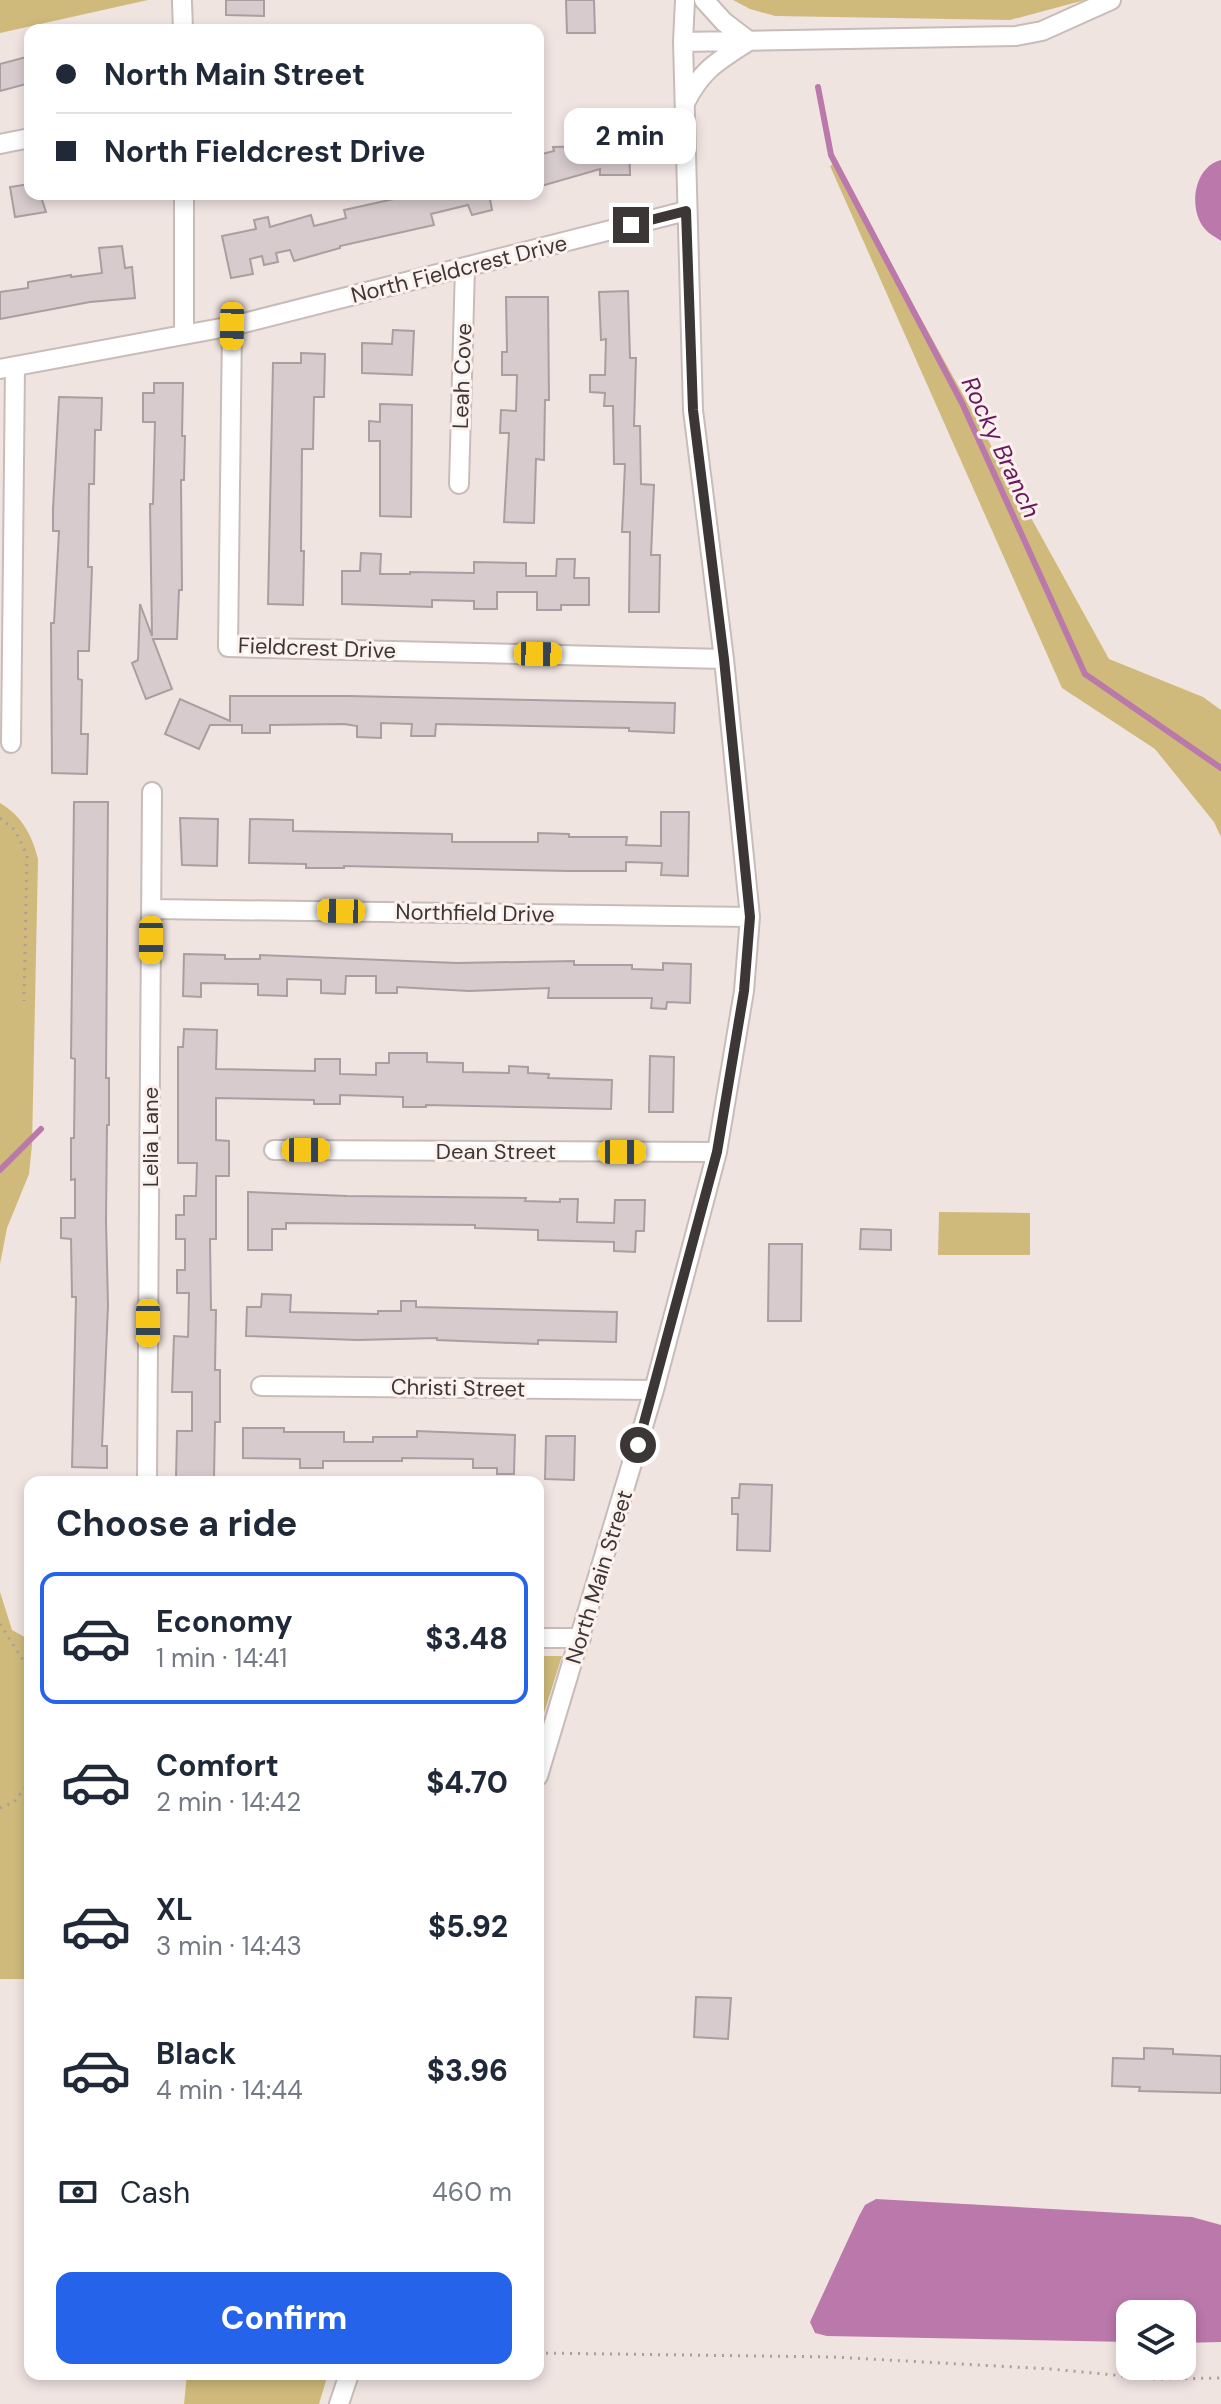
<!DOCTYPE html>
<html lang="en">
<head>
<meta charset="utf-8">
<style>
  body { margin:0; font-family:"DM Sans",sans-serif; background:#f2f2f3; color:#1f2937; height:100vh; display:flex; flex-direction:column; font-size:30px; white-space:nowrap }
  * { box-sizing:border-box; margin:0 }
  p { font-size:26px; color:#747a83 }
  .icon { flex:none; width:44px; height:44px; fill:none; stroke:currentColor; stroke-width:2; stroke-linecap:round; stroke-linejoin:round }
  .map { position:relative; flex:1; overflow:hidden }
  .panel { position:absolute; left:24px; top:1476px; width:520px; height:904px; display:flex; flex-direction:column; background:#fff; border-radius:16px; box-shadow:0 4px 12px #0003 }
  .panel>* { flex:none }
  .banner { position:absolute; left:24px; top:24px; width:520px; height:176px; border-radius:16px; box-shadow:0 4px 12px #0003; display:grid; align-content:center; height:176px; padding:0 32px; background:#fff }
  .tools { position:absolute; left:1116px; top:2300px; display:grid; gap:16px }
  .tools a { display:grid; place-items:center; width:80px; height:80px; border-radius:16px; background:#fff; box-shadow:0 4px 12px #0003; font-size:40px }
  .end { position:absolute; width:36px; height:36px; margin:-18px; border:10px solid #3c3736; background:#fff; box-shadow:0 0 0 4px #fff }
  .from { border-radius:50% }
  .bubble { position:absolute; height:56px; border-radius:16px; background:#fff; box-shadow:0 4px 12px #0003; font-size:26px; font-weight:800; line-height:56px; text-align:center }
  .car { position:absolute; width:24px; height:48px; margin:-24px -12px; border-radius:10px; box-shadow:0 0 6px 2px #0007; background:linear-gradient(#f5c518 24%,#345 0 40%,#f5c518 0 76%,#345 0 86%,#f5c518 0) }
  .banner b { display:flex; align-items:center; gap:28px; height:76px; font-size:30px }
  .banner b+b { border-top:2px solid #e0e1e3 }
  .banner i { width:20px; height:20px; background:#1f2937 }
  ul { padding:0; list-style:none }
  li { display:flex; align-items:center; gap:24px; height:132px; margin:0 16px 12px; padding:0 16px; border:4px solid transparent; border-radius:16px }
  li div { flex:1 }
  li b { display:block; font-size:30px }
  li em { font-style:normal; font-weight:800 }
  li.active { border-color:#2563eb }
  li>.icon { width:72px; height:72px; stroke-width:1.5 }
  h2 { padding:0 32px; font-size:36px; line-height:96px }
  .pay { display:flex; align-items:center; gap:20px; height:88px; padding:0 32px; font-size:30px }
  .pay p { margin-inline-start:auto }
  .cta { display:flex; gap:16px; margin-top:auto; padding:16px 32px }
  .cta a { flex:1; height:92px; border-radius:16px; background:#2563eb; color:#fff; font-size:32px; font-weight:800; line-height:92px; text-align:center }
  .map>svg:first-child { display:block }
  .green { fill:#cfba7b }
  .water { fill:#ba78ab }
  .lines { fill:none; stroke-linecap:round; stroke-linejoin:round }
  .stream { stroke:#ba78ab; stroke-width:6 }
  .building { fill:#d7cbcd; stroke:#aa9ea0; stroke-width:2 }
  .minor-casing { stroke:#c8bcb9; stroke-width:22 }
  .path { stroke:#a9a09d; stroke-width:3; stroke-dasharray:2 6; stroke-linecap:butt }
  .minor { stroke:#fff; stroke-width:18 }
  .route { stroke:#3c3736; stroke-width:10 }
  .labels { text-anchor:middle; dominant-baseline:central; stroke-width:6; stroke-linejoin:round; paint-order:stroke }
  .street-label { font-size:22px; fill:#3c3736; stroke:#fdf1ee }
  .water-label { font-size:24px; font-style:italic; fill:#67175a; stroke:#fdf1ee }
</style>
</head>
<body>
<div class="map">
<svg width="1221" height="2404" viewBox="0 0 1221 2404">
  <rect width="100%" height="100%" fill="#f0e4e1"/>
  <!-- green -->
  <path class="green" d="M0,0H148L0,33Z
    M733,0H1085L1010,20L775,16L750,9Z
    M835,163L1109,659L1203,697L1221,710V837L1214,822L1155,749L1062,688L830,166Z
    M0,803C22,816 32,835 38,859L32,1145L29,1174L7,1228L0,1264Z
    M939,1212L1030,1213V1255H938Z
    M0,1592L12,1630L30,1640V1979H0Z
    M538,1656H562L538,1732Z
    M187,2374H328L319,2404H184Z"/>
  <!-- water -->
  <path class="water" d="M1221,160V241C1216,237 1209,234 1205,229C1188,210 1193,167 1221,160Z
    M876,2199L1192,2217L1221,2225V2342L1182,2343V2314H1130V2342L827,2336L815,2333L810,2322L859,2216L865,2205Z"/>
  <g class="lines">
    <!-- stream -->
    <path class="stream" d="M818,87L831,155L962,403L1085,674L1221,768
      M0,1170L41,1129"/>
  </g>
  <!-- building -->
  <path class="building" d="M226,0H264V16L226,15Z
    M566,0H594L595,33H567Z
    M30,56V83L0,91V64Z
    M628,114L630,175H600V169L538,187V155L554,151L553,147L598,146V115Z
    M30,184V194H40L46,212L15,217L10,187Z
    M403,194H489L492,210L472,215L468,205L431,214L434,225L340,246V248L294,261L290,250L276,253L278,262L264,265L262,256L250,259L253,274L231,278L222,236L256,229L254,220L268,217L270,227L311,215L314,226L346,218L344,210L403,197Z
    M122,246L125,268L132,267L135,298L90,302L0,319V292L28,288V282L71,275V277L102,273L99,248Z
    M628,291L630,358H636L634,426H640L641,484L654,485L651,555H660L659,612H629L630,532H622L625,464H614L613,406H604L605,393L590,392V375H605L606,339L601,340L599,292Z
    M506,297H548L549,400H545L544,460L536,459L534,523L504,522L509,433H500L501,410L516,411L517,375H502V352H507Z
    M393,330L414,331L412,375L362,373V343L392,344Z
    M301,353L325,354L324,397H314L313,449H302L301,551H304L303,605L268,604L273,363H301Z
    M154,383H183L182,436H185L184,480H181L182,590H179L177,639H153L172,689L146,699L132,663L138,660L140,604L152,636L150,504H153L155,422H143V393H154Z
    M59,397L102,398L101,430H95L94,484H89L88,567H92L89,651H78V679L82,680L81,734H88L87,774L52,773L51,623H54L59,531H53V509Z
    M380,404L412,405L411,517L380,516V441H369V421L380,422Z
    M361,553L381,554L380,574H410V572L474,573V562L526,563V576H556L557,559H575L574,578H589V605H561V610H537V592H497V609H474V601L432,600V607L342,604V571H360Z
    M230,696H349L675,703L674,733L629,731V728L436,724L435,736H411L412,724L381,723V738L357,737V726L344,724L270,725V733H242V725H210L199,749L165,734L180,699L230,721Z
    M74,802H108L106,1078H109V1125H107L106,1221L108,1306L102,1446H107V1468L72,1467L76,1297H72L71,1239L61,1238V1218H75V1179L71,1180V1138H74L75,1059L71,1058Z
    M661,812H689L688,876L661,875L662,863L626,862V871H569L344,866V868H306V864L249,863L250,819L293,820V831L452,834V842H538V833L569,834V837H627L626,845L661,846Z
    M180,818L218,819L217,866L182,865Z
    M184,954L225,955V959H260V955L457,963L574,961V965H632V969L663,970V963L691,964L690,1003L667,1002L666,1009L651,1008L652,998H548L549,988L469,991L397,987V993H376V976H346L345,994L321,993V980L287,979V996L258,995V984L201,983V997L183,996Z
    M184,1029L217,1030L216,1069L315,1071V1059H340V1074L376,1075V1063H389V1053H427V1062L463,1063V1072L509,1073V1066L528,1067V1073L549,1074L548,1078L612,1080L611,1109L426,1105V1107H403V1097L340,1095V1104H314V1100L216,1098V1140L229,1141V1176H216V1239H210L211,1310H216L215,1370H220V1422H215L214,1478H176L177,1431H192V1392H172L174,1336L188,1337L189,1293H177V1270H185V1239H176V1215H184V1196H196L197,1163H178V1047H183Z
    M650,1056L674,1057L673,1112H649Z
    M248,1192L347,1196L526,1198L525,1201L560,1202V1199H578L577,1222L614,1223L615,1200H645L644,1231H636L635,1252L614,1251V1242L538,1240V1230L475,1228V1225L286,1223V1229H272V1250H248Z
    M861,1229L891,1230V1250L860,1249Z
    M769,1244H802L801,1321H768Z
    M262,1294L291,1295L290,1312L378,1314V1311H401V1301H416V1307L617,1312L616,1342L538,1340V1344L437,1340V1338L357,1340L246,1336L247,1307H261Z
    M243,1428H284V1432H344V1442H373V1437H417V1431L515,1435L514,1474H497V1468H473V1459L402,1458V1461H323V1468H300V1459L243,1458Z
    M546,1436H575L574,1480L545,1479Z
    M740,1484L772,1485L770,1551L737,1550L738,1514H732V1498H739Z
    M696,1997L731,1998L728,2039L694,2037Z
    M1144,2048L1173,2049V2054L1221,2056V2093L1139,2091L1140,2087L1112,2086L1113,2058L1144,2059Z"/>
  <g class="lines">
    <defs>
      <path id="minor" d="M182,2L183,30
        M683,42L1016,36L1042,31L1111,0
        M685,103C702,69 718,61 749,41L724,22L704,0
        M0,144L30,138
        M184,194V335
        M232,326L228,647L724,659
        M0,369L232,326L686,211
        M459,484L465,267
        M11,743L15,367
        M152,909L750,917
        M274,1150L717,1152
        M261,1386L654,1390
        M147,1482L152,792
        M538,1638H581
        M538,1776L654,1390L717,1152L744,991L750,917L724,659L693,410L683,42L685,0
        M339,2404L349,2374"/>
    </defs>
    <!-- minor casing -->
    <use href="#minor" class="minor-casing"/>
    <!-- path -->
    <path class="path" d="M0,818L15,830L27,855L24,1001
      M0,1624L30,1671
      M0,1808L14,1802L30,1781
      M538,2353L833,2357L1051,2369L1156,2379L1221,2378"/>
    <!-- minor -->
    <use href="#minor" class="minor"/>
  </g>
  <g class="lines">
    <!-- route -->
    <path class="route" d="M631,225L686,211L693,410L724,659L750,917L744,991L717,1152L638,1445"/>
  </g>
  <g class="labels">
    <!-- street labels -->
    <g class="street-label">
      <text transform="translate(459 269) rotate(-14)">North Fieldcrest Drive</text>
      <text transform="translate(462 376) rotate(-88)">Leah Cove</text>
      <text transform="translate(317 648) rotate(2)">Fieldcrest Drive</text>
      <text transform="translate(475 913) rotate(1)">Northfield Drive</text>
      <text transform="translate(150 1137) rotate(-90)">Lelia Lane</text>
      <text x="496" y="1151">Dean Street</text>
      <text transform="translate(458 1388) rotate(1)">Christi Street</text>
      <text transform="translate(599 1577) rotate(-73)">North Main Street</text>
    </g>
    <!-- water labels -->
    <g class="water-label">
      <text transform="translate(1001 447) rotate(65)">Rocky Branch</text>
    </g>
  </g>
</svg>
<div class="tools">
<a><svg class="icon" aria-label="layers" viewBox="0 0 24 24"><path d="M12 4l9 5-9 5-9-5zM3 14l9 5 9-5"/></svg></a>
</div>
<i class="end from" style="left:638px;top:1445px"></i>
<i class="end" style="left:631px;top:225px"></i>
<div class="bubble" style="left:564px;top:108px;width:132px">2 min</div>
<i class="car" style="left:232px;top:326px;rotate:181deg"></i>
<i class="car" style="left:538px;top:654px;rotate:91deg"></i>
<i class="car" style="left:341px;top:911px;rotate:271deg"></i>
<i class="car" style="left:151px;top:940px;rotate:180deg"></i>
<i class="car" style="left:306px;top:1150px;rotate:90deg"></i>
<i class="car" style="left:622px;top:1152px;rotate:90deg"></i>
<i class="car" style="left:148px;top:1323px;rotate:180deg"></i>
<div class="banner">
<b><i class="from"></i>North Main Street</b>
<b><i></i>North Fieldcrest Drive</b>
</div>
<section class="panel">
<h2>Choose a ride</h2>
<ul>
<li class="active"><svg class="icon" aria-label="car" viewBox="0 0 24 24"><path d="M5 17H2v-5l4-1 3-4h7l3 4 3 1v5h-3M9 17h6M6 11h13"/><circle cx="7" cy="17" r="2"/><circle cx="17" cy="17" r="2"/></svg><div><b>Economy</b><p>1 min · 14:41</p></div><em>$3.48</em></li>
<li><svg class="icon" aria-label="car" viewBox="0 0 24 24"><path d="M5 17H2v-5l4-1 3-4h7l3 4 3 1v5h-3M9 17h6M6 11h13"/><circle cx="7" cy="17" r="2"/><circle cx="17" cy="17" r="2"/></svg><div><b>Comfort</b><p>2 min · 14:42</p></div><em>$4.70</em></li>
<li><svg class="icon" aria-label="car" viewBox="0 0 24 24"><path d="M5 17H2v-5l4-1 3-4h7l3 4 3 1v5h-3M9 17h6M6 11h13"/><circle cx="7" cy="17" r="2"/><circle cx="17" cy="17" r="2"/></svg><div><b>XL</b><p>3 min · 14:43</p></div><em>$5.92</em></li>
<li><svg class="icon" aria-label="car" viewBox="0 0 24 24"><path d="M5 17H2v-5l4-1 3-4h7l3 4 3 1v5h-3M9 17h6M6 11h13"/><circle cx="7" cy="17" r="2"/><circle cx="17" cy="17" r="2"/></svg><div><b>Black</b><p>4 min · 14:44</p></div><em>$3.96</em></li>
</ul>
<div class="pay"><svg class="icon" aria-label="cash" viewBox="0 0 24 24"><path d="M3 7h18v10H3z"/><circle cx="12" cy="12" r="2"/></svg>Cash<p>460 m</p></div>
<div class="cta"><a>Confirm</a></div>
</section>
</div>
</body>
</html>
